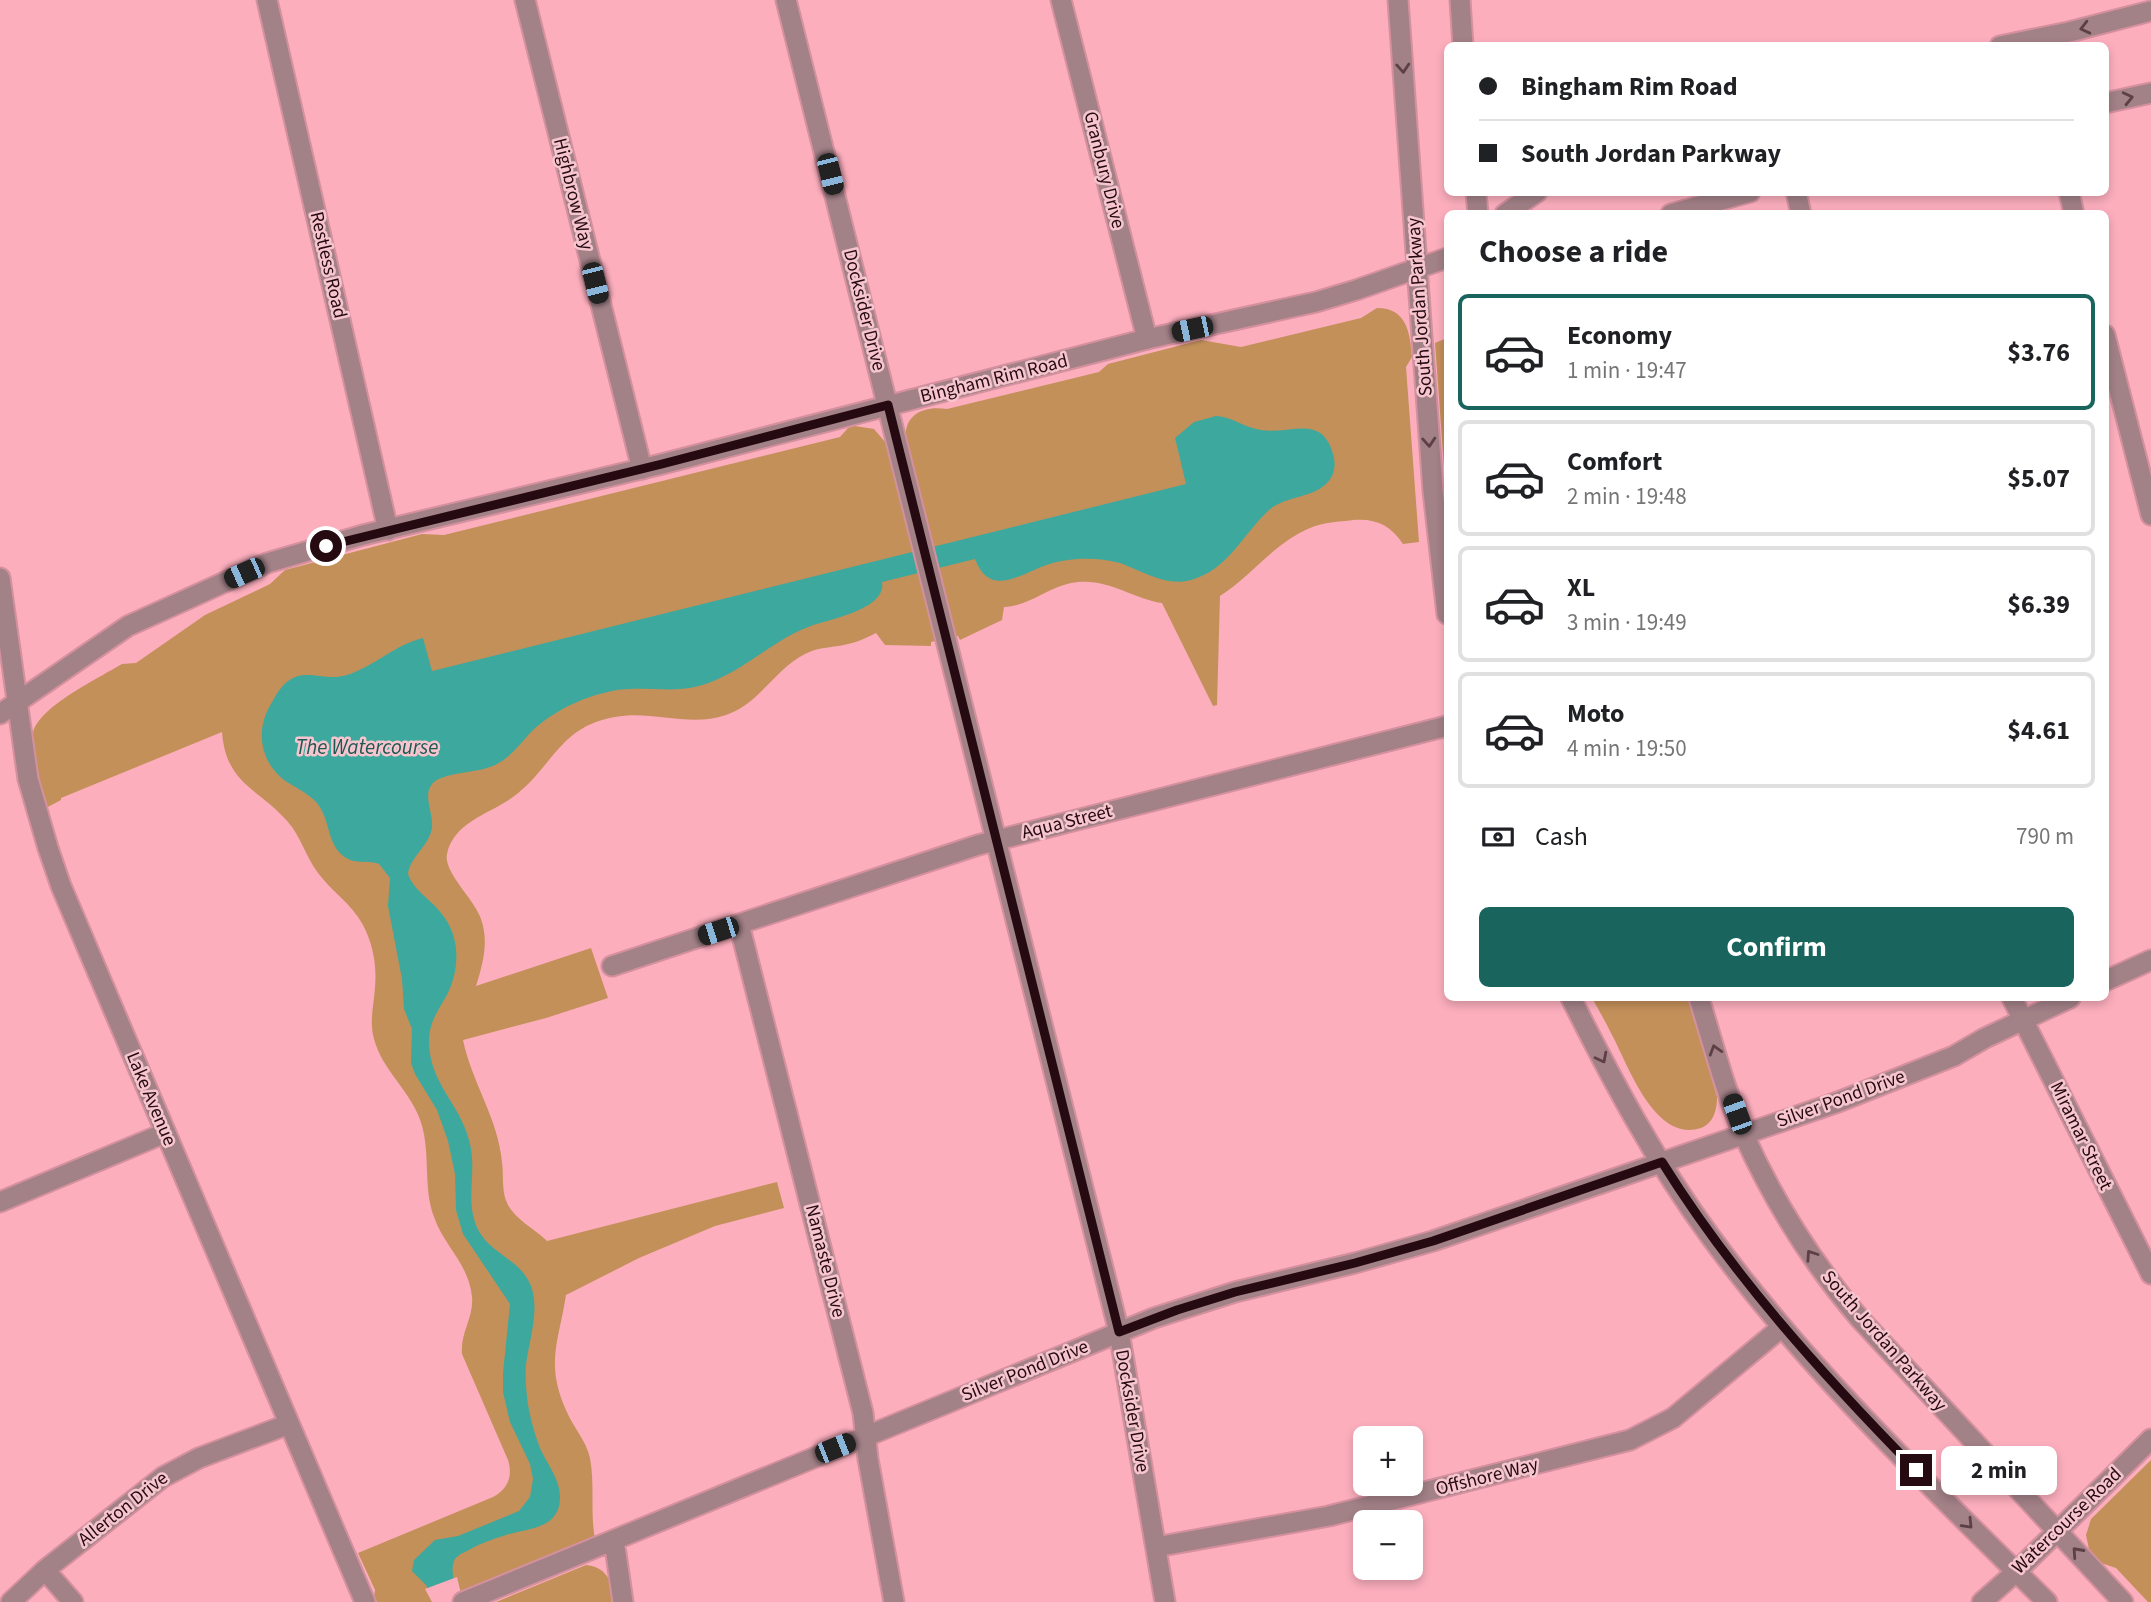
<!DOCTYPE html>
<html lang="en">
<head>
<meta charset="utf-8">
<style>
  body { margin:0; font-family:"Source Sans 3",sans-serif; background:#f2f2f2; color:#202124; height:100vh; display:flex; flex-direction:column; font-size:26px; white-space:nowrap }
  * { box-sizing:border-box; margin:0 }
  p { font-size:23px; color:#757577 }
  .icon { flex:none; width:38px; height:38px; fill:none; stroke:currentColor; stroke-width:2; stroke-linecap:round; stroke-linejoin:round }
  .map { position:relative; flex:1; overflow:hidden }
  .side { position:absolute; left:1444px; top:210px; width:665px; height:791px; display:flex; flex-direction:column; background:#fff; border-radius:10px; box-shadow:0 4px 10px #0003 }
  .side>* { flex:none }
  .hud { position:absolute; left:1444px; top:42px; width:665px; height:154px; border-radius:10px; box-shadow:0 4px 10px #0003; display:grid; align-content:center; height:154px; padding:0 35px; background:#fff }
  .controls { position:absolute; left:1353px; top:1426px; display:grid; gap:14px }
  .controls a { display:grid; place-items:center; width:70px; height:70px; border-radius:10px; background:#fff; box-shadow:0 4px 10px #0003; font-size:35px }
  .end { position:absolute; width:32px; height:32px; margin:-16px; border:9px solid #250a11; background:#fff; box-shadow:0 0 0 4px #fff }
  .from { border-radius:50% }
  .bubble { position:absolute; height:49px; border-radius:10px; background:#fff; box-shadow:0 4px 10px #0003; font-size:23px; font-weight:700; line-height:49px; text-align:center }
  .car { position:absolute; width:21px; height:42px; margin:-21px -10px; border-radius:9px; box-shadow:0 0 5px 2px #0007; background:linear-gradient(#222 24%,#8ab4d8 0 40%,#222 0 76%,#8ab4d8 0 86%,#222 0) }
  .hud b { display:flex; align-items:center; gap:24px; height:66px; font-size:26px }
  .hud b+b { border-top:2px solid #e0e0e0 }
  .hud i { width:18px; height:18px; background:#202124 }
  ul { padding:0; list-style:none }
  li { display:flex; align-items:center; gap:21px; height:116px; margin:0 14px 10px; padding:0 21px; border:4px solid #e0e0e0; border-radius:10px }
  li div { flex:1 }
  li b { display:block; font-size:26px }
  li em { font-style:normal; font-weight:700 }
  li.selected { border-color:#19655e }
  li>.icon { width:63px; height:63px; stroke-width:1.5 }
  h2 { padding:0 35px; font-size:32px; line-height:84px }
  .pay { display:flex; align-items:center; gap:18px; height:77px; padding:0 35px; font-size:26px }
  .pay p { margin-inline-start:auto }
  .action { display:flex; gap:14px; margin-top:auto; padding:14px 35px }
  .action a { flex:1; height:80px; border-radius:10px; background:#19655e; color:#fff; font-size:28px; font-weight:700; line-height:80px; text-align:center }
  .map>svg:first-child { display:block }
  .green { fill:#c4905a }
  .water { fill:#3da89d }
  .pier { fill:#fcaebd }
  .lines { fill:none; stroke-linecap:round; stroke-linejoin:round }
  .minor-casing { stroke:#d5909e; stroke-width:23 }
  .tertiary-casing { stroke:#d5909e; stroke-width:23 }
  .minor { stroke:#a28187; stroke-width:19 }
  .tertiary { stroke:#a28187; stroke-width:19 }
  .oneway { stroke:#5d4046 }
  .route { stroke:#250a11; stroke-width:9 }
  .labels { text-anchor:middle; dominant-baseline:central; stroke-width:5; stroke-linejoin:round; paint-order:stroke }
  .street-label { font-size:19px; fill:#250a11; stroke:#f6c5ce }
  .water-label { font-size:21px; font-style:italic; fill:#1d5852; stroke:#f6c5ce }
</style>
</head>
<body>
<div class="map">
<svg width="2151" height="1602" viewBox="0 0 2151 1602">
  <rect width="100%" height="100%" fill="#fcaebd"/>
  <!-- green -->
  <path class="green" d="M1377,308C1407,308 1410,333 1412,357L1406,367L1419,542L1403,544C1391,525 1375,518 1353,520C1339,522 1324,522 1310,528C1275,542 1252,576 1220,596L1217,705L1213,706L1162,603C1131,598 1105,576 1071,583C1047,588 1029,606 1004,607L1002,620L960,640L958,636L954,637L906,443C902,415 923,405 947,409L1099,372L1108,364L1201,340L1241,347L1361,318Z
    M1447,338V509L1435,343Z
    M855,426L874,429L886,443L935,641L931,642V646L885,645L876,633C868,637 860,641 852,643C836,648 820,646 805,654C775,669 760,703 726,715C689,728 653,710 615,717C561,726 554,764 517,794C494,813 454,820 447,854C443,872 475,900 481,919C489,942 483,964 476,986L591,948L608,998L546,1018L463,1040C472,1083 498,1118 502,1162C504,1177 501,1192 508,1205C516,1220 535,1229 547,1241L777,1182L784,1208L715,1226L639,1258L566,1295C559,1341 545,1363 566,1410C573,1427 586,1440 590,1458C595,1484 590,1512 595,1539L439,1602H377L374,1597L375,1590L358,1553L493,1497C508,1489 513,1476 508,1460L462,1354C460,1333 474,1317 472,1297C469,1264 444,1246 434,1217C422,1185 432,1149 419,1117C408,1089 382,1069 374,1039C369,1021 374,1005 375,987C377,966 373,944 363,925C352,904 332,892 318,873C306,857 301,837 288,822C259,788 226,785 222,732L61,798V800L44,809C40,791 29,751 33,733C38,707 99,678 122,664L136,663L205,615L270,584L285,570L422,534L444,535L840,437L848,428Z
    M1592,998H1688L1717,1097C1717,1109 1714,1123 1701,1128C1655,1143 1629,1067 1612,1035C1606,1023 1599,1010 1592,998Z
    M2151,1460V1602H2148L2116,1568L2101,1563L2089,1549L2086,1535L2091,1519Z
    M586,1565C606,1567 611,1580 615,1598L611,1602H496Z"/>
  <!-- water -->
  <path class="water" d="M1216,416C1233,417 1245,428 1261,430C1289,435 1322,413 1333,454C1336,464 1335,475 1327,483C1313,498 1285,496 1269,510C1243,534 1228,570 1191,580C1166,587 1142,571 1120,563C1106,559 1091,558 1077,559C1065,560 1053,562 1041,567C1016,577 989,596 975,559L882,582C887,609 831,619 811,626C771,640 741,675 699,686C676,692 654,688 631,689C615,689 598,694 584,699C564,707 545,718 530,733C519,745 510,758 495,765C479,773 446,772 434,782C421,794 434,813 432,828C429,846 410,857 408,874C415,896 446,905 454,938C459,956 456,977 447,995C439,1009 430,1021 429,1038C428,1083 459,1102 469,1140C477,1167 467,1194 474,1219C484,1255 519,1255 531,1286C540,1311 529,1340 526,1365C525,1375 526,1386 527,1397C529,1414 534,1432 540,1448C547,1464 560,1479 560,1497C560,1529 529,1528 506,1535C492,1539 479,1544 467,1551C460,1554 454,1557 453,1565C452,1570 453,1576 454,1581L436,1602L426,1585L412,1571L414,1560L435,1540L458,1536L519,1511L530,1497L533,1479L530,1464L510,1422L503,1392V1373L510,1304L463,1234L456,1210L455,1174L448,1141L437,1110L415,1074L411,1063L412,1029L404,1009L402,979L388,906L390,878L379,864C369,860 358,864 348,859C325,847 332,818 315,801C306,792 294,787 284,780C260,761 255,730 271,704C277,693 283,682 295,677C311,671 327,681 347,675C375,666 394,645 423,638L432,671L1186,484L1175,438L1194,422Z"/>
  <!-- pier -->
  <path class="pier" d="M457,1577L463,1602H432L425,1589Z"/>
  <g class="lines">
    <defs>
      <path id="minor" d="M267,0L388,530
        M525,0L642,469
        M786,0L1119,1332L1165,1602
        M1061,0L1147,339
        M1796,192L1801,214
        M2069,192L2074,214
        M2105,335L2151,515
        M0,578L28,779L48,848L61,886L365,1602
        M739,924L863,1413L868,1459L894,1602
        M612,966L978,845L1447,726
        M2105,981L2151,960
        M2012,998L2151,1274
        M0,1202L165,1133
        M614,1540L623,1602
        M1156,1547L1329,1516L1630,1440L1673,1418L1782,1327
        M45,1570L73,1602
        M11,1602L45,1570L163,1477L199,1458L289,1424
        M463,1602L1154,1318L1235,1292L1355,1263L1433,1241L1838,1102L1954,1056L1985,1038L2070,998
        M1982,1602L2016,1572L2151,1439"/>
      <path id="tertiary" d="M1398,0L1433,491L1447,614
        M1460,0L1463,46
        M2000,46L2069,32L2151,11
        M2105,103L2151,93
        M1476,192L1478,214
        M1505,214L1537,192
        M1671,214L1750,192
        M0,714L128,626L267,563L363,535L662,464L1147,339L1316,302L1356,290L1447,258
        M1571,998C1612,1080 1655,1161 1710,1236C1808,1370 1929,1485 2047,1602
        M1699,998C1713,1043 1725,1091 1744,1135C1774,1202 1813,1264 1861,1320L2123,1602"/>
    </defs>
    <!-- minor casing -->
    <use href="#minor" class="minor-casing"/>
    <!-- tertiary casing -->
    <use href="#tertiary" class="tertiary-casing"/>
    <!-- minor -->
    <use href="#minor" class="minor"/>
    <!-- tertiary -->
    <use href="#tertiary" class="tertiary"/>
  </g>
  <!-- one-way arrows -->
  <defs><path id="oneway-chevron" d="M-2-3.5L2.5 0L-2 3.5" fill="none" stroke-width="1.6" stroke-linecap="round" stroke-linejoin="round" transform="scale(1.75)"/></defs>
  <g class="oneway">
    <use href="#oneway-chevron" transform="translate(2085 28) rotate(166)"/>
    <use href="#oneway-chevron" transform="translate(1403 68) rotate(86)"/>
    <use href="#oneway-chevron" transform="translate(2128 98) rotate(-13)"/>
    <use href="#oneway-chevron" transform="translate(1429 442) rotate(86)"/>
    <use href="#oneway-chevron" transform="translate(1715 1050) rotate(-107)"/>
    <use href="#oneway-chevron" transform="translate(1602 1058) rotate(63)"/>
    <use href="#oneway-chevron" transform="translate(1811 1255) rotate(-124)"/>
    <use href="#oneway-chevron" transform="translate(1968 1524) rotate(46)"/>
    <use href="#oneway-chevron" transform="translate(2077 1552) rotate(-132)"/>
  </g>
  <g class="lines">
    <!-- route -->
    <path class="route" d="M326,546L662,464L888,405L1119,1332L1177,1310L1235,1292L1355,1263L1433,1241L1662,1162C1733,1276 1822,1374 1916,1470"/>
  </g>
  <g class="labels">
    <!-- street labels -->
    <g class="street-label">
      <text transform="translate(1104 170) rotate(76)">Granbury Drive</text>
      <text transform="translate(573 194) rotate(76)">Highbrow Way</text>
      <text transform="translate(328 265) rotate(77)">Restless Road</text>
      <text transform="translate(1420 307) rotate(-94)">South Jordan Parkway</text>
      <text transform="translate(864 310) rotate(76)">Docksider Drive</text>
      <text transform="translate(994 379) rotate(-14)">Bingham Rim Road</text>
      <text transform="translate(1067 822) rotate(-14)">Aqua Street</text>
      <text transform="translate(151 1099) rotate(67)">Lake Avenue</text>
      <text transform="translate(1841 1099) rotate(-20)">Silver Pond Drive</text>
      <text transform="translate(2081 1136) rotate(64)">Miramar Street</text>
      <text transform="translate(825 1261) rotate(76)">Namaste Drive</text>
      <text transform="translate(1884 1341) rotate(49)">South Jordan Parkway</text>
      <text transform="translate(1025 1371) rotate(-22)">Silver Pond Drive</text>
      <text transform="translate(1132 1411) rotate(80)">Docksider Drive</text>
      <text transform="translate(1487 1477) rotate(-14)">Offshore Way</text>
      <text transform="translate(123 1509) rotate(-38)">Allerton Drive</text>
      <text transform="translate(2067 1521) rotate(-44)">Watercourse Road</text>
    </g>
    <!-- water labels -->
    <g class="water-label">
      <text x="367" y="747">The Watercourse</text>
    </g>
  </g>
</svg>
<div class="controls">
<a>+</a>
<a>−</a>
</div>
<i class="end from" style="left:326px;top:546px"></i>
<i class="end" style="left:1916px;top:1470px"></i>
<div class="bubble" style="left:1941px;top:1446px;width:116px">2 min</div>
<i class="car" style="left:830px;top:174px;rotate:166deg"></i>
<i class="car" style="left:595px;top:283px;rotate:166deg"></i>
<i class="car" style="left:1192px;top:329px;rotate:258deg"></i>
<i class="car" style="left:244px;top:573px;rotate:246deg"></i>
<i class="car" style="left:718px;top:931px;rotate:252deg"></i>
<i class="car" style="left:1737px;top:1114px;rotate:340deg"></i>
<i class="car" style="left:835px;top:1448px;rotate:68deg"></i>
<div class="hud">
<b><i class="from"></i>Bingham Rim Road</b>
<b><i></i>South Jordan Parkway</b>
</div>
<section class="side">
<h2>Choose a ride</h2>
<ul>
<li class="selected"><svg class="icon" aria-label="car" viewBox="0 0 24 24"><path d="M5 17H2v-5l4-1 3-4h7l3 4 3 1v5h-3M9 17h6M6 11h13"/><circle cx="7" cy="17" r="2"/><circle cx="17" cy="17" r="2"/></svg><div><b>Economy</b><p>1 min · 19:47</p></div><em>$3.76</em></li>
<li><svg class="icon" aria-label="car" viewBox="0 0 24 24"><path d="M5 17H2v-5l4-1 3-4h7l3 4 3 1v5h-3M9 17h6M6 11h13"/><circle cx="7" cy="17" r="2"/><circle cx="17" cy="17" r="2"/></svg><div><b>Comfort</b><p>2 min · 19:48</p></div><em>$5.07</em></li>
<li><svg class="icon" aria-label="car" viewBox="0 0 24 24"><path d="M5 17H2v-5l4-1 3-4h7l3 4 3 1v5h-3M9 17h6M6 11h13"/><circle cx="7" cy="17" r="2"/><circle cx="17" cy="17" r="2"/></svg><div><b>XL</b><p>3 min · 19:49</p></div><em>$6.39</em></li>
<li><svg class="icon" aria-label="car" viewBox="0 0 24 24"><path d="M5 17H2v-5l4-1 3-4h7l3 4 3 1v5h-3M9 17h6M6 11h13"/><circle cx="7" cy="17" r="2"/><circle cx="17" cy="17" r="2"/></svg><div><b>Moto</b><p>4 min · 19:50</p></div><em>$4.61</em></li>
</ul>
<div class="pay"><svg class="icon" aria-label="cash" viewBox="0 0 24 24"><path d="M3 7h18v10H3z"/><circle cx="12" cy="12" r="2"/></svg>Cash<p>790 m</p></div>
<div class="action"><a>Confirm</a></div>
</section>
</div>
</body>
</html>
